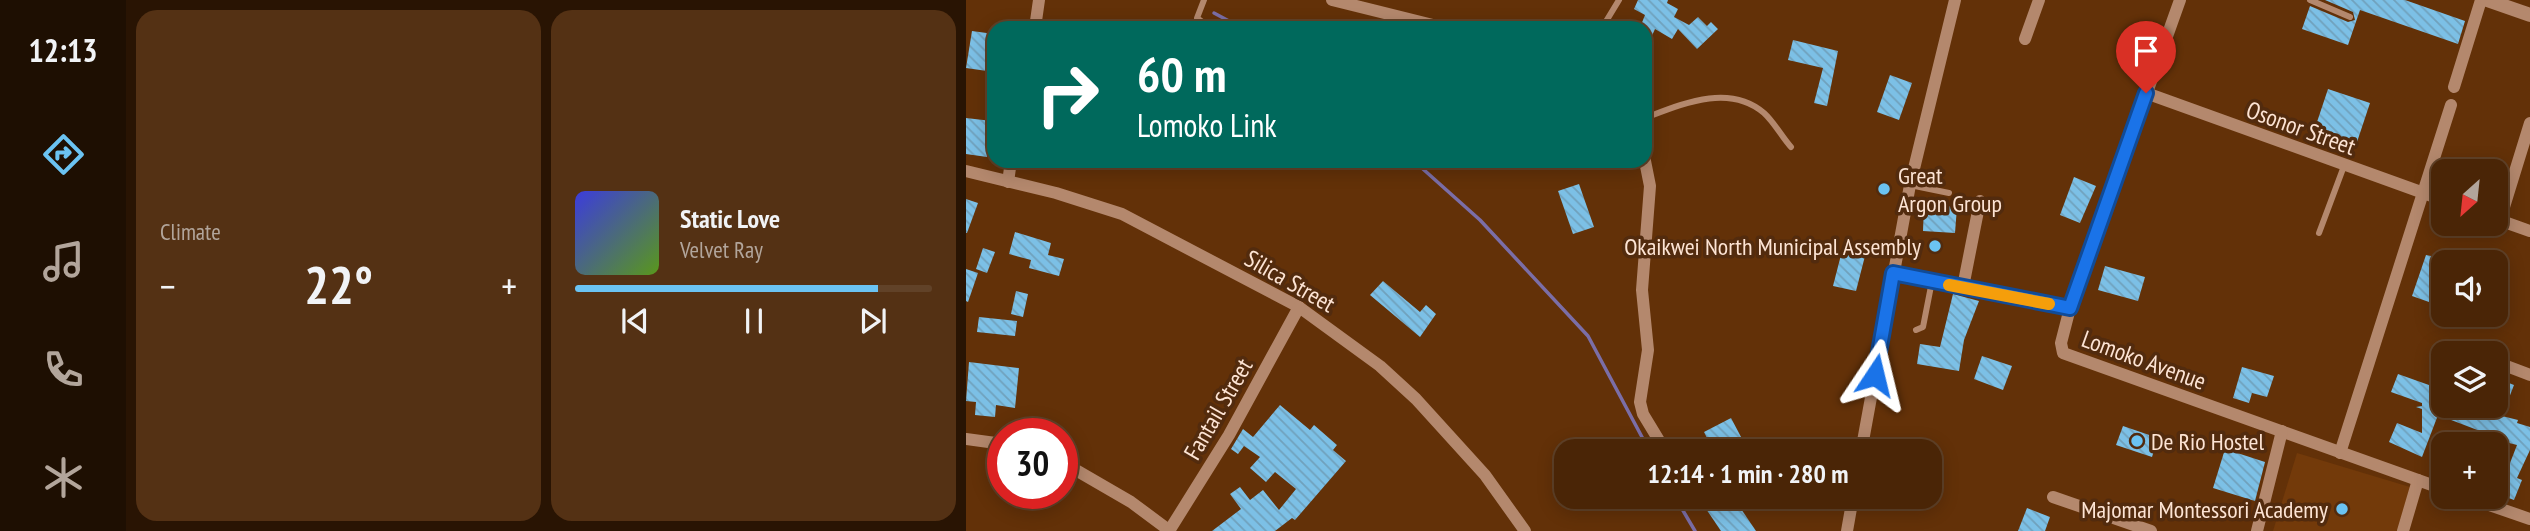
<!DOCTYPE html>
<html lang="en">
<head>
<meta charset="utf-8">
<style>
  body { margin:0; font-family:"PT Sans Narrow",sans-serif; background:#543114; color:#f1f3f6; height:100vh; display:flex; flex-direction:column; font-size:26px; white-space:nowrap }
  * { box-sizing:border-box; margin:0 }
  p { font-size:23px; color:#b2a59b }
  .icon { flex:none; width:38px; height:38px; fill:none; stroke:currentColor; stroke-width:2; stroke-linecap:round; stroke-linejoin:round }
  .map { position:relative; flex:1; overflow:hidden }
  .details { display:flex; flex-direction:column; gap:10px; padding:10px; background:#291403; width:840px }
  .details>* { flex:none }
  .guide { position:absolute; left:21px; top:21px; width:665px; height:147px; border-radius:21px; box-shadow:0 4px 18px #0003,0 0 0 2px #614228; background:#00695c; color:#fff; overflow:hidden }
  .needle { width:46px; rotate:207deg }
  .fabs { position:absolute; left:1465px; top:159px; display:grid; gap:14px }
  .fabs a { display:grid; place-items:center; width:77px; height:77px; border-radius:14px; background:#4a2506; box-shadow:0 4px 18px #0003,0 0 0 2px #614228; font-size:35px }
  .speed { position:absolute; left:21px; top:418px; display:flex; gap:14px; font-size:35px; font-weight:700; text-align:center }
  .speed>* { display:grid; place-content:center; width:91px; height:91px; border-radius:50%; background:#4a2506; box-shadow:0 4px 18px #0003,0 0 0 2px #614228; line-height:1 }
  .speed .limit { border:10px solid #d22; background:#fff; color:#111 }
  .pin { position:absolute; display:grid; place-items:center; width:60px; height:60px; color:#fff; margin:-72px -30px; border-radius:50% 50% 50% 0; rotate:-45deg; box-shadow:0 0 7px #0007 }
  .pin .icon { rotate:45deg }
  .me { position:absolute; width:77px; margin:-38px; rotate:10deg; stroke-linejoin:round; filter:drop-shadow(0 0 5px #0008) }
  .turn { display:flex; align-items:center; gap:24px; height:147px; padding:0 35px; font-size:32px }
  .turn .icon { width:91px; height:91px; stroke-width:2.5 }
  .turn b { display:block; font-size:49px; line-height:60px }
  .big { font-size:52px; font-weight:700; line-height:1.1 }
  .details .tile { flex:1; display:flex; flex-direction:column; justify-content:center; gap:10px; min-width:0; padding:0 24px; border-radius:21px; background:#543114 }
  .song { display:flex; align-items:center; gap:21px }
  .cover { width:84px; height:84px; border-radius:10px; background:linear-gradient(135deg,hsl(240 70% 55%),hsl(90 70% 35%)) }
  .played { height:7px; border-radius:4px; background:linear-gradient(90deg,#6bc3f2 85%,#614228 85%) }
  .keys { display:flex; justify-content:space-around; direction:ltr }
  .heat { display:flex; justify-content:space-between; align-items:center; font-size:38px; direction:ltr }
  .details .tiles { flex:1; display:grid; gap:10px; grid-template-columns:repeat(2,1fr) }
  .trip { position:absolute; left:588px; top:439px; width:388px; height:70px; border-radius:21px; background:#4a2506; box-shadow:0 4px 18px #0003,0 0 0 2px #614228; font-weight:700; line-height:70px; text-align:center }
  main { display:flex; flex:1; min-height:0 }
  .menu { display:flex; flex-direction:column; width:126px; justify-content:space-around; align-items:center; background:#1e0f02; color:#b2a59b }
  .menu .icon { width:49px; height:49px }
  .menu .current { color:#6bc3f2 }
  .menu b { font-size:32px; color:#f1f3f6 }
  .map>svg:first-child { display:block }
  .built { fill:#733a0a }
  .lines { fill:none; stroke-linecap:round; stroke-linejoin:round }
  .stream { stroke:#7b6ea7; stroke-width:3.5 }
  .building { fill:url(#building-back-hatch) }
  .service { stroke:#b4886d; stroke-width:6 }
  .minor { stroke:#b4886d; stroke-width:12 }
  .tertiary { stroke:#b4886d; stroke-width:14 }
  .route-casing { stroke:#114b97; stroke-width:18 }
  .route { stroke:#1a73e8; stroke-width:12 }
  .slow { stroke:#f59e0b; stroke-width:12 }
  .poi-dot { fill:#6bc3f2; stroke:#522b0e; stroke-width:2.5 }
  .labels { text-anchor:middle; dominant-baseline:central; stroke-width:7; stroke-linejoin:round; paint-order:stroke }
  .street-label { font-size:24px; fill:#fde4d4; stroke:#522b0e }
  .poi-label { font-size:24px; fill:#fde4d4; stroke:#522b0e; text-anchor:start }
</style>
</head>
<body>
<main>
<nav class="menu">
<b>12:13</b>
<svg class="icon current" aria-label="directions" viewBox="0 0 24 24"><path d="M12 3l9 9-9 9-9-9zM9 14v-3h6M13 9l2 2-2 2"/></svg>
<svg class="icon" aria-label="music" viewBox="0 0 24 24"><path d="M9 18V5l10-2v13"/><circle cx="6" cy="18" r="3"/><circle cx="16" cy="16" r="3"/></svg>
<svg class="icon" aria-label="phone" viewBox="0 0 24 24"><path d="M5 4h4l2 5-3 2q2 4 5 5l2-3 5 2v4C11 20 4 13 5 4z"/></svg>
<svg class="icon" aria-label="climate" viewBox="0 0 24 24"><path d="M12 3v18M4 7l16 10M4 17L20 7"/></svg>
</nav>
<section class="details">
<div class="tiles">
<div class="tile"><p>Climate</p>
<div class="heat"><a>−</a><b class="big">22°</b><a>+</a></div>
</div>
<div class="tile">
<div class="song"><i class="cover"></i><div><b>Static Love</b><p>Velvet Ray</p></div></div>
<div class="played"></div>
<div class="keys"><svg class="icon" aria-label="previous" viewBox="0 0 24 24"><path d="M18 5L8 12l10 7zM5 5v14"/></svg><svg class="icon" aria-label="pause" viewBox="0 0 24 24"><path d="M8 5v14M16 5v14"/></svg><svg class="icon" aria-label="next" viewBox="0 0 24 24"><path d="M6 5l10 7-10 7zM19 5v14"/></svg></div>
</div>
</div>
</section>
<div class="map">
<svg width="1564" height="531" viewBox="0 0 1564 531">
  <defs>
    <pattern id="building-back-hatch" width="6" height="6" patternUnits="userSpaceOnUse" patternTransform="scale(1.75)"><rect width="6" height="6" fill="#7cc0e6"/><path d="M-1 5l2 2M0 0l6 6M5-1l2 2" fill="none" stroke="#70a1bc"/></pattern>
  </defs>
  <rect width="100%" height="100%" fill="#633108"/>
  <path class="built" d="M1331 453 1444 487 1431 531H1307Z"/>
  <g class="lines">
    <g class="stream">
      <path d="M248 13 276 28"/>
      <path d="M448 161 514 220 622 336 684 452"/>
      <path d="M709 497 729 531"/>
    </g>
  </g>
  <g class="building">
    <path d="M672 0H702L701 3 712 9 708 17 723 25 732 17 741 26 745 22 752 29 731 49 712 29 706 39 689 29 679 51V27L675 25 679 15 668 9Z"/>
    <path d="M1359 0H1439L1499 21 1492 44 1394 10 1382 45 1336 29 1344 6 1382 22 1389 20 1387 12Z"/>
    <path d="M6 31 28 34V72L0 68Z"/>
    <path d="M827 40 872 51 861 106 848 103 857 68 822 60Z"/>
    <path d="M924 75 946 83 933 120 911 112Z"/>
    <path d="M1362 89 1404 103 1391 142 1377 137 1373 144 1365 140 1368 134 1349 128Z"/>
    <path d="M0 118 26 121 21 157 0 154Z"/>
    <path d="M1108 177 1130 186 1114 223 1094 215Z"/>
    <path d="M613 184 628 227 607 234 592 191Z"/>
    <path d="M0 199 12 203 1 233H0Z"/>
    <path d="M958 204 991 207 989 233 957 231Z"/>
    <path d="M49 232 85 243 82 255 98 259 93 276 63 268 65 260 43 254Z"/>
    <path d="M17 248 29 252 21 273 10 269Z"/>
    <path d="M876 251 899 256 890 291 867 286Z"/>
    <path d="M1460 255 1480 259 1477 298 1466 294 1463 302 1446 296Z"/>
    <path d="M1139 266 1179 277 1172 301 1132 290Z"/>
    <path d="M0 269 12 273 2 302 0 301Z"/>
    <path d="M417 281 454 312 460 305 470 314 454 337 404 295Z"/>
    <path d="M50 291 62 294 57 317 45 314Z"/>
    <path d="M987 294 1013 301 998 340 993 371 951 364 954 344 974 347Z"/>
    <path d="M13 317 51 321 49 336 11 332Z"/>
    <path d="M1016 356 1046 366 1037 390 1008 379Z"/>
    <path d="M3 362 53 368 49 408 30 405 29 417 9 415 10 402 0 401Z"/>
    <path d="M1276 367 1308 376 1301 397 1286 393 1283 403 1267 398Z"/>
    <path d="M1432 374 1477 390V406H1530V378L1548 385 1536 416 1552 420 1551 423 1564 427V450L1551 478 1556 480 1548 500 1532 494 1551 445 1512 435 1514 431 1472 415 1456 457 1423 442 1431 423 1456 433V409L1450 407 1456 406V403L1425 392Z"/>
    <path d="M314 405 344 430 348 425 371 445 367 450 380 461 329 520 326 518 309 531H246L275 509 264 494 274 487 284 500 297 490 313 510 330 489 309 472 300 482 284 468 294 457 278 446 272 454 265 449 277 429 287 437Z"/>
    <path d="M765 418 783 452H760L758 447 748 452 738 432Z"/>
    <path d="M1157 426 1192 438 1186 457 1150 445Z"/>
    <path d="M1259 449 1299 462 1289 501 1247 488Z"/>
    <path d="M732 497H767L790 531H755Z"/>
    <path d="M1061 508 1084 517 1079 531H1052Z"/>
  </g>
  <g class="lines">
    <g class="service">
      <path d="M238 0 231 18 244 28"/>
      <path d="M1344 0 1384 17"/>
      <path d="M636 28 653 0"/>
      <path d="M679 118C716 104 763 83 798 113 808 122 816 137 825 147"/>
      <path d="M944 185 983 193"/>
      <path d="M1353 233 1378 166"/>
      <path d="M950 330 957 327 966 281"/>
    </g>
    <g class="minor">
      <path d="M366 0 479 28"/>
      <path d="M1214 0 1104 308 1095 343 1097 353 1477 489"/>
      <path d="M69 28 73 0"/>
      <path d="M1059 39 1073 0"/>
      <path d="M1488 87 1515 0"/>
      <path d="M1180 93 1477 200"/>
      <path d="M679 161 684 186 676 290 682 350 674 402 677 414 700 452"/>
      <path d="M0 171 90 193 156 214 333 307 414 366 450 399 519 475 559 531"/>
      <path d="M42 182 45 161"/>
      <path d="M1530 219 1564 231"/>
      <path d="M1534 220 1564 123"/>
      <path d="M927 273 1104 308"/>
      <path d="M997 287 1014 201"/>
      <path d="M1502 352 1506 354"/>
      <path d="M1530 362 1564 375"/>
      <path d="M0 439 37 444"/>
      <path d="M895 452 944 185 989 0"/>
      <path d="M1374 453 1485 105"/>
      <path d="M96 462 165 502 204 531"/>
      <path d="M1087 497 1185 531"/>
      <path d="M1500 497 1564 519"/>
      <path d="M203 531 263 435 333 307"/>
      <path d="M881 531 887 497"/>
      <path d="M1291 531 1316 431"/>
      <path d="M1437 531 1452 480"/>
    </g>
    <path class="tertiary" d="M1521 0 1564 15"/>
  </g>
  <g class="lines">
    <g class="route-casing">
      <path id="route" d="M909 375 927 273 1104 308 1180 93"/>
    </g>
    <use href="#route" class="route"/>
    <path class="slow" d="M983 285 1083 304"/>
  </g>
  <g class="poi-dot">
    <circle cx="918" cy="189" r="7"/>
    <circle cx="969" cy="246" r="7"/>
    <circle cx="1171" cy="441" r="7"/>
    <circle cx="1376" cy="509" r="7"/>
  </g>
  <g class="labels">
    <g class="street-label">
      <text transform="translate(1335 128) rotate(20)">Osonor Street</text>
      <text transform="translate(324 281) rotate(30)">Silica Street</text>
      <text transform="translate(1178 360) rotate(20)">Lomoko Avenue</text>
      <text transform="translate(252 409) rotate(-60)">Fantail Street</text>
    </g>
    <g class="poi-label">
      <text x="932" y="175">Great<tspan x="932" dy="28">Argon Group</tspan></text>
      <text x="955" y="246" text-anchor="end">Okaikwei North Municipal Assembly</text>
      <text x="1185" y="441">De Rio Hostel</text>
      <text x="1362" y="509" text-anchor="end">Majomar Montessori Academy</text>
    </g>
  </g>
</svg>
<div class="fabs">
<a><svg class="needle" viewBox="-14 -14 28 28"><path d="M0-13l5 13h-10z" fill="#e53935"/><path d="M0 13l5-13h-10z" fill="#b2a59b"/></svg></a>
<a><svg class="icon" aria-label="sound" viewBox="0 0 24 24"><path d="M4 9h4l5-4v14l-5-4H4zM17 9q2 3 0 6"/></svg></a>
<a><svg class="icon" aria-label="layers" viewBox="0 0 24 24"><path d="M12 4l9 5-9 5-9-5zM3 14l9 5 9-5"/></svg></a>
<a>+</a>
</div>
<div class="speed"><div class="limit">30</div></div>
<div class="pin" style="left:1180px;top:93px;background:#d93025"><svg class="icon" aria-label="arrive" viewBox="0 0 24 24"><path d="M6 21V4h12l-3 4 3 4H6"/></svg></div>
<svg class="me" style="left:909px;top:375px" viewBox="-20 -20 40 40"><path d="M0-17L14 15 0 8-14 15z" fill="#1a73e8" stroke="#fff" stroke-width="4"/></svg>
<div class="trip">12:14 · 1 min · 280 m</div>
<div class="guide">
<div class="turn"><svg class="icon" aria-label="right" viewBox="0 0 24 24"><path d="M7 20v-9h11M14 6l5 5-5 5"/></svg><div><b>60 m</b>Lomoko Link</div></div>
</div>
</div>
</main>
</body>
</html>
